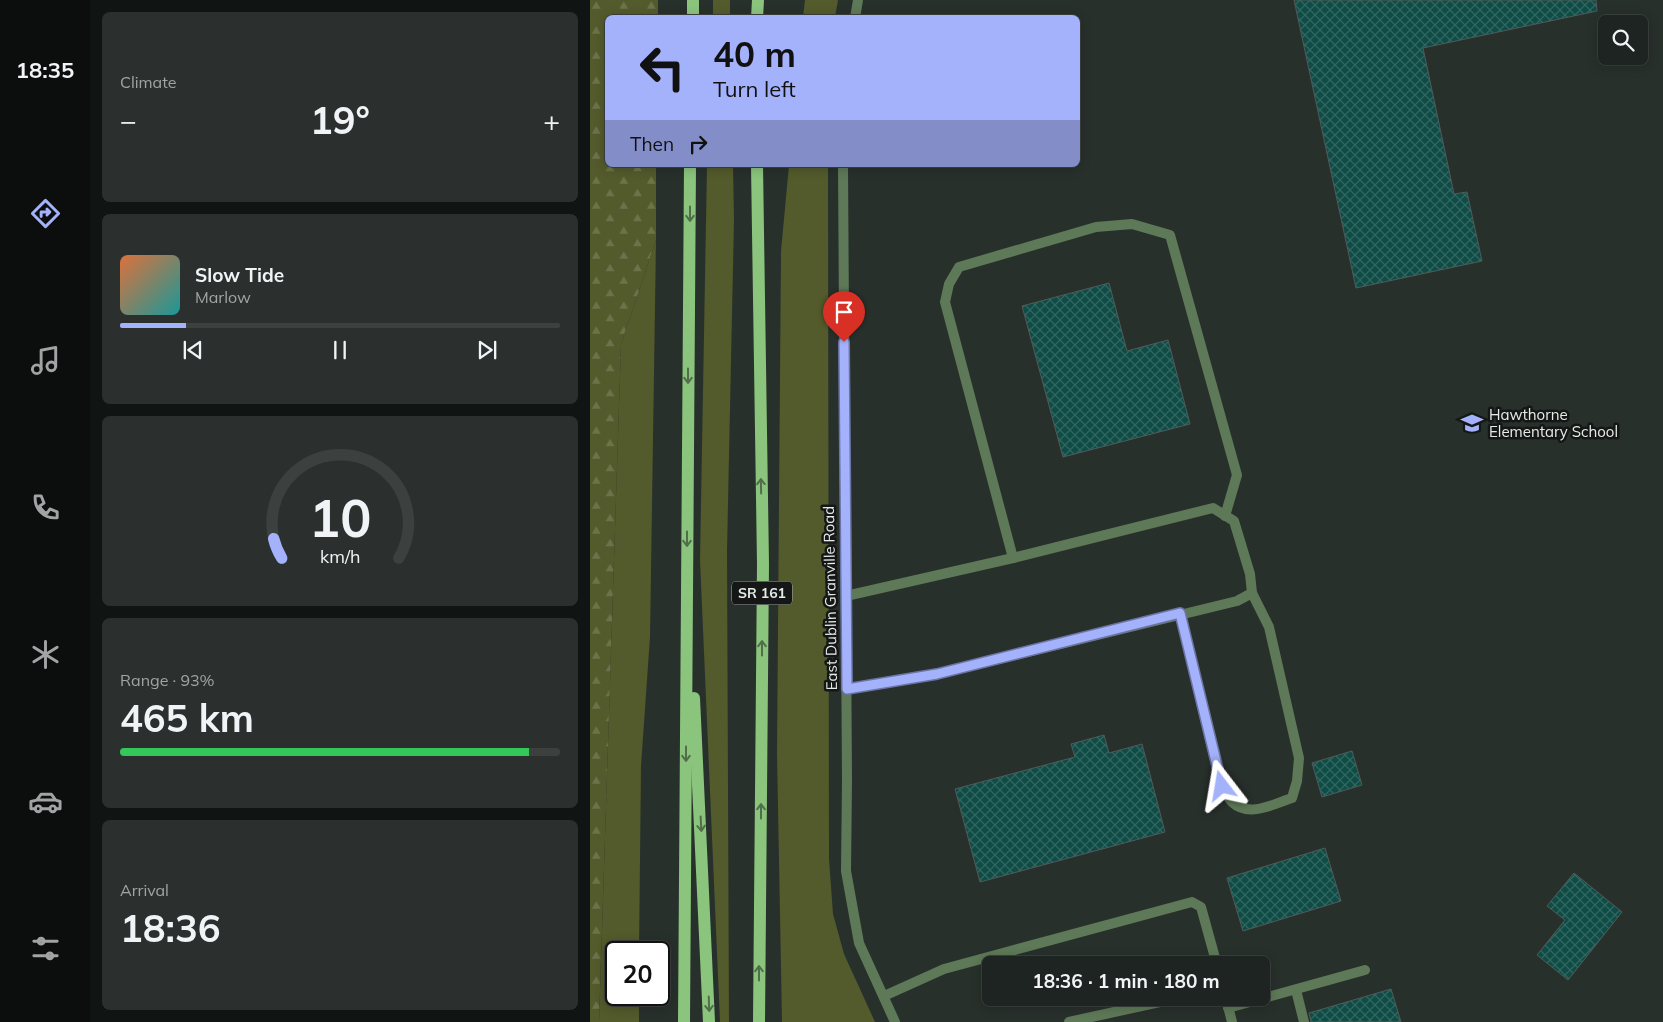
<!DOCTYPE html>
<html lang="en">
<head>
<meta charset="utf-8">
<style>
  body { margin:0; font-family:Mulish,sans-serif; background:#2b302e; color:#f1f3f6; height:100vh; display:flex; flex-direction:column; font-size:19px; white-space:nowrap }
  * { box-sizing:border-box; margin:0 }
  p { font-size:16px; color:#a1a4a5 }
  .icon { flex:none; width:28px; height:28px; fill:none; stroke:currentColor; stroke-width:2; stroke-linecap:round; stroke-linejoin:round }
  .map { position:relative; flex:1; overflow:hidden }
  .side { display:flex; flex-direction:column; gap:12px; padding:12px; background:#101412; width:500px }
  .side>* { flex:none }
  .top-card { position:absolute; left:15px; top:15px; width:475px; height:152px; border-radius:8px; box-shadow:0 2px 12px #0003,0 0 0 1px #3c413f; background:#a4b2fc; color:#111; overflow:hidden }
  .fabs { position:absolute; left:1008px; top:15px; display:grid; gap:10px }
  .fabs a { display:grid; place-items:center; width:50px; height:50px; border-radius:8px; background:#1e2421; box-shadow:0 2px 12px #0003,0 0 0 1px #3c413f; font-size:25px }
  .speed { position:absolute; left:15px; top:941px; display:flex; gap:10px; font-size:25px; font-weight:700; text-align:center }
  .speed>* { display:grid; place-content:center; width:65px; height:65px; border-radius:50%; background:#1e2421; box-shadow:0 2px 12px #0003,0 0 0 1px #3c413f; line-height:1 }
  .speed .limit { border:2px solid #111; border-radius:8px; background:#fff; color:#111 }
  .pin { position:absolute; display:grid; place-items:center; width:42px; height:42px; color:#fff; margin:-51px -21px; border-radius:50% 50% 50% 0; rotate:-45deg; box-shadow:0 0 5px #0007 }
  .pin .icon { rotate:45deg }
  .me { position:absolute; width:55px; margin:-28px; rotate:346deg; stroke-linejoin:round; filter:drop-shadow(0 0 4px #0008) }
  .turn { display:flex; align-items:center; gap:18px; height:105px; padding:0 25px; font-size:22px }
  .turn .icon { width:65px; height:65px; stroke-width:2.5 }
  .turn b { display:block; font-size:35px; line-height:42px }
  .then { display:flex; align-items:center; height:48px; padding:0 25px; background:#0003; gap:10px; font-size:19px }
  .big { font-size:38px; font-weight:700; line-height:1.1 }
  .side .card { flex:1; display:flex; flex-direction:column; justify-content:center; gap:8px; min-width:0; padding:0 18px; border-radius:8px; background:#2b302e }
  .side .dial { align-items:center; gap:0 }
  .dial svg { height:130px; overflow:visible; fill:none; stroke:#3c413f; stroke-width:7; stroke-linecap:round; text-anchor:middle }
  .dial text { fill:#f1f3f6; stroke:none }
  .song { display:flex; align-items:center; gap:15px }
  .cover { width:60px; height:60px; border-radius:8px; background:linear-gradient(135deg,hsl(20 70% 55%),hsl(180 70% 35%)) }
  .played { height:5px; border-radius:2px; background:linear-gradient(90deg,#a4b2fc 15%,#3c413f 15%) }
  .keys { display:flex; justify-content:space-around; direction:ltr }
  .heat { display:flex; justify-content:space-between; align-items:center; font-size:28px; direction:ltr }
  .charge { height:8px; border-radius:4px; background:linear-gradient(90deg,#34c759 93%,#3c413f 0) }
  .trip { position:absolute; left:392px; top:956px; width:288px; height:50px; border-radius:8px; background:#1e2421; box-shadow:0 2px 12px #0003,0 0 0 1px #3c413f; font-weight:700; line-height:50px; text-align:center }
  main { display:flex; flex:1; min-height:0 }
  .menu { display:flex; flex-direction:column; width:90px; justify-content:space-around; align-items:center; background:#0c0e0d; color:#a1a4a5 }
  .menu .icon { width:35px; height:35px }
  .menu .selected { color:#a4b2fc }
  .menu b { font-size:22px; color:#f1f3f6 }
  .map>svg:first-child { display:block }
  .green { fill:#535a2b }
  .forest { fill:url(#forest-firs) }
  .building { fill:url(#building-cross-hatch); stroke:#505b59 }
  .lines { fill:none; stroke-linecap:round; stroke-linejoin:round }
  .lane { stroke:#5e7957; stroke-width:10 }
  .street { stroke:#5e7957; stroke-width:10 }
  .primary { stroke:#8bc47d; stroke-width:12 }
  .oneway { stroke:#506e49 }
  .route-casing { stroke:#6b74a4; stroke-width:12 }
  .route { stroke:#a4b2fc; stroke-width:9 }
  .labels { text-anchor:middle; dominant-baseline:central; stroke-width:5; stroke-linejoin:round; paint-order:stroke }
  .shield { fill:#141715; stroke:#a7aba9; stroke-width:1 }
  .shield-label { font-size:14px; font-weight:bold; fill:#e6ebe9 }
  .poi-label { font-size:15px; fill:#e6ebe9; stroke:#141715; text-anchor:start }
  .street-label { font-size:15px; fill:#e6ebe9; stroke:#141715 }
</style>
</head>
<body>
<main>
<nav class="menu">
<b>18:35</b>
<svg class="icon selected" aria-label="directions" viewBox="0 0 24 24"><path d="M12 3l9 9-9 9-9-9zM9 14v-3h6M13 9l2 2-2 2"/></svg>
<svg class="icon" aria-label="music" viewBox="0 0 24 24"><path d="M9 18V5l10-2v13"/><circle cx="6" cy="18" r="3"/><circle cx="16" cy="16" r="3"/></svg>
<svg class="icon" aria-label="phone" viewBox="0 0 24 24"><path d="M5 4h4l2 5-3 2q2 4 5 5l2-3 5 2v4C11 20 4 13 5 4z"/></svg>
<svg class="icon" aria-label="climate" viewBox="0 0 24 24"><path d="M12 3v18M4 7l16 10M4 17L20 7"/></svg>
<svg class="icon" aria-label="car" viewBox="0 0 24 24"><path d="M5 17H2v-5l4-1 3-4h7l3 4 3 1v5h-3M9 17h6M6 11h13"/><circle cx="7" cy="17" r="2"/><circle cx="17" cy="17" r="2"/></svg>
<svg class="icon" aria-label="filters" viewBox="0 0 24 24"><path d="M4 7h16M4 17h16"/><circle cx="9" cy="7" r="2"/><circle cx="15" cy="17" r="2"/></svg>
</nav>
<section class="side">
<div class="card"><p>Climate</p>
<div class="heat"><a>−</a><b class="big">19°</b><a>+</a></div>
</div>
<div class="card">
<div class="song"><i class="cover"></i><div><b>Slow Tide</b><p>Marlow</p></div></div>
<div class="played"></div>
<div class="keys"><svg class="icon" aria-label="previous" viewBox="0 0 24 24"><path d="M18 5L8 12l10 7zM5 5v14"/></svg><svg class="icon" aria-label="pause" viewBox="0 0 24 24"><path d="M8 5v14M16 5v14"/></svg><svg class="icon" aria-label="next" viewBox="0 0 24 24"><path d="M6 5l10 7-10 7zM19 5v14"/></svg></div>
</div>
<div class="card dial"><svg viewBox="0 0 100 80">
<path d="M14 69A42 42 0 1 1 86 69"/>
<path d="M14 69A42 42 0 0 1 9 57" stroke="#a4b2fc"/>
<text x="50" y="56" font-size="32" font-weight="700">10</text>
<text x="50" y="72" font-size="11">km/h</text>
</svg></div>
<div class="card"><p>Range · 93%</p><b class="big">465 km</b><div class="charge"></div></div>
<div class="card"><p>Arrival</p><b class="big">18:36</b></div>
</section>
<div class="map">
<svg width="1073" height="1022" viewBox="0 0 1073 1022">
  <defs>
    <pattern id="forest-firs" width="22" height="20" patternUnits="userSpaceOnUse" patternTransform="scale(1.25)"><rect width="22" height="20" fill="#535a2b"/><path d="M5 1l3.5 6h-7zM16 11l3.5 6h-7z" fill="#6c724a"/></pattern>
    <pattern id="building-cross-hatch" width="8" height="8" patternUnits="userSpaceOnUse" patternTransform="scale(1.25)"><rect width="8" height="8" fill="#0f4c46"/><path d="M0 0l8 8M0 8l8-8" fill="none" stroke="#326661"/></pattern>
  </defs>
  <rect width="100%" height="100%" fill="#28302c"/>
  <g class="green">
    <rect x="123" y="0" width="17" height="17"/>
    <path d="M215 0H248L245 17H213Z"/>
    <path d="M117 165H143L144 219 137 551 139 1022H130L110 560Z"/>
    <path d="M199 165H238L239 859 243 914 254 954 285 1022H192L187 753 191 251Z"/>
    <path d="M66 240 60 637 51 766 49 952H26V995H49V1022H9L31 344Z"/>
  </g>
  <path class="forest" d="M0 0H68V17L18 18V165H66V240L31 344 9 1022H0Z"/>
  <g class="building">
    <path d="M704 0H1006L1007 11 833 48 864 194 877 192 892 261 766 288Z"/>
    <path d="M519 283 537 351 578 340 600 424 473 457 432 306Z"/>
    <path d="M514 735 519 753 552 744 575 832 390 882 365 789 485 757 481 744Z"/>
    <path d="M762 751 772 785 732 797 722 763Z"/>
    <path d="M735 848 751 901 653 931 637 878Z"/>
    <path d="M984 873 1032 912 978 980 947 955 975 920 957 906Z"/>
    <path d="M801 989 811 1022H721L719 1013Z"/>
  </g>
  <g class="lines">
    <g class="lane">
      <path d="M423 558 355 302 359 284 369 267 506 227 542 224 580 235 647 475 635 516"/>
      <path d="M256 596 423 558 623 508 644 521 660 574 662 593 647 601 347 674 257 689"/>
      <path d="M590 613 631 786C635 791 638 798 642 802 659 818 684 804 702 798L707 781 709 758 679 627 662 593"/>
      <path d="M706 990 714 1022"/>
      <path d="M294 996 354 969 602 902 611 907 627 965"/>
      <path d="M636 998 642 1022"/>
      <path d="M638 1008 775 970"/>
      <path d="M479 1022 588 998"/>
    </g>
    <g class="street">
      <path d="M265 18 268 0"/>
      <path d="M253 165 257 781 256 871 269 943 305 1022"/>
    </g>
    <g class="primary">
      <path d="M103 18V0"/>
      <path d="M167 18 168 0"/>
      <path d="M167 165 173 564 169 1022"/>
      <path d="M104 698 119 1022"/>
      <path d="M94 1022 100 165"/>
    </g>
  </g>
  <defs><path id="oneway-shaft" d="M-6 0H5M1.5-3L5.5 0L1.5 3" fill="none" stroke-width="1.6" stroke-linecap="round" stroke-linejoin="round" transform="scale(1.25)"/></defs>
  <g class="oneway">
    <use href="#oneway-shaft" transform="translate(100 214) rotate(90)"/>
    <use href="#oneway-shaft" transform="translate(98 376) rotate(90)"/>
    <use href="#oneway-shaft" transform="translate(171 486) rotate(-91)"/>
    <use href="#oneway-shaft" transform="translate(97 539) rotate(90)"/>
    <use href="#oneway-shaft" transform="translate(172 648) rotate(-90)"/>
    <use href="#oneway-shaft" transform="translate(96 754) rotate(90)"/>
    <use href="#oneway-shaft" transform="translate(171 811) rotate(-90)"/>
    <use href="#oneway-shaft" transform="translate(111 824) rotate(87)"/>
    <use href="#oneway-shaft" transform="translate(169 973) rotate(-90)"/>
    <use href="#oneway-shaft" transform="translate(119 1004) rotate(88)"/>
  </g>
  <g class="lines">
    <g class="route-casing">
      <path id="route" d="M254 342 257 689 347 674 590 613 632 786"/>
    </g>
    <use href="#route" class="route"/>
  </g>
  <defs>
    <g id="school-bare" transform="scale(1.725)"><path d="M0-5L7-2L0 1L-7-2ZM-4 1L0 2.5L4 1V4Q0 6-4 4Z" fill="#a4b2fc" stroke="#141715" stroke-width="2.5" paint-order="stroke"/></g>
  </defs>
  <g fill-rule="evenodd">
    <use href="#school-bare" x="882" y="423"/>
  </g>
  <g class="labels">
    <rect class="shield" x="142" y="581.5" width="60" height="23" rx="4"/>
    <g class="shield-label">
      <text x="172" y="593">SR 161</text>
    </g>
    <g class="poi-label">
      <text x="899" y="414">Hawthorne<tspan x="899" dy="17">Elementary School</tspan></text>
    </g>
    <g class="street-label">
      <text transform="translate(240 598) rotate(-91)">East Dublin Granville Road</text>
    </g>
  </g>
</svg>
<div class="fabs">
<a><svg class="icon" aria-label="search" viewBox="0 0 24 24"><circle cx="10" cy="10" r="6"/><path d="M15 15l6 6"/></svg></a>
</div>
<div class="speed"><div class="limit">20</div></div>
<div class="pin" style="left:254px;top:342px;background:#d93025"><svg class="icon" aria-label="arrive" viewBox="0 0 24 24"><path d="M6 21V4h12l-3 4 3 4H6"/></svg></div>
<svg class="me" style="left:632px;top:786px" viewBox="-20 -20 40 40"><path d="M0-17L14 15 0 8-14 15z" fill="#a4b2fc" stroke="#fff" stroke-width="4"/></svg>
<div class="trip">18:36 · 1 min · 180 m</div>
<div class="top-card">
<div class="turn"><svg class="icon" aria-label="left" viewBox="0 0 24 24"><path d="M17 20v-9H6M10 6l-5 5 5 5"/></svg><div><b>40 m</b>Turn left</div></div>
<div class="then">Then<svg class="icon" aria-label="right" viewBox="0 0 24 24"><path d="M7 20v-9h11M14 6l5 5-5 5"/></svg></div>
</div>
</div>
</main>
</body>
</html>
